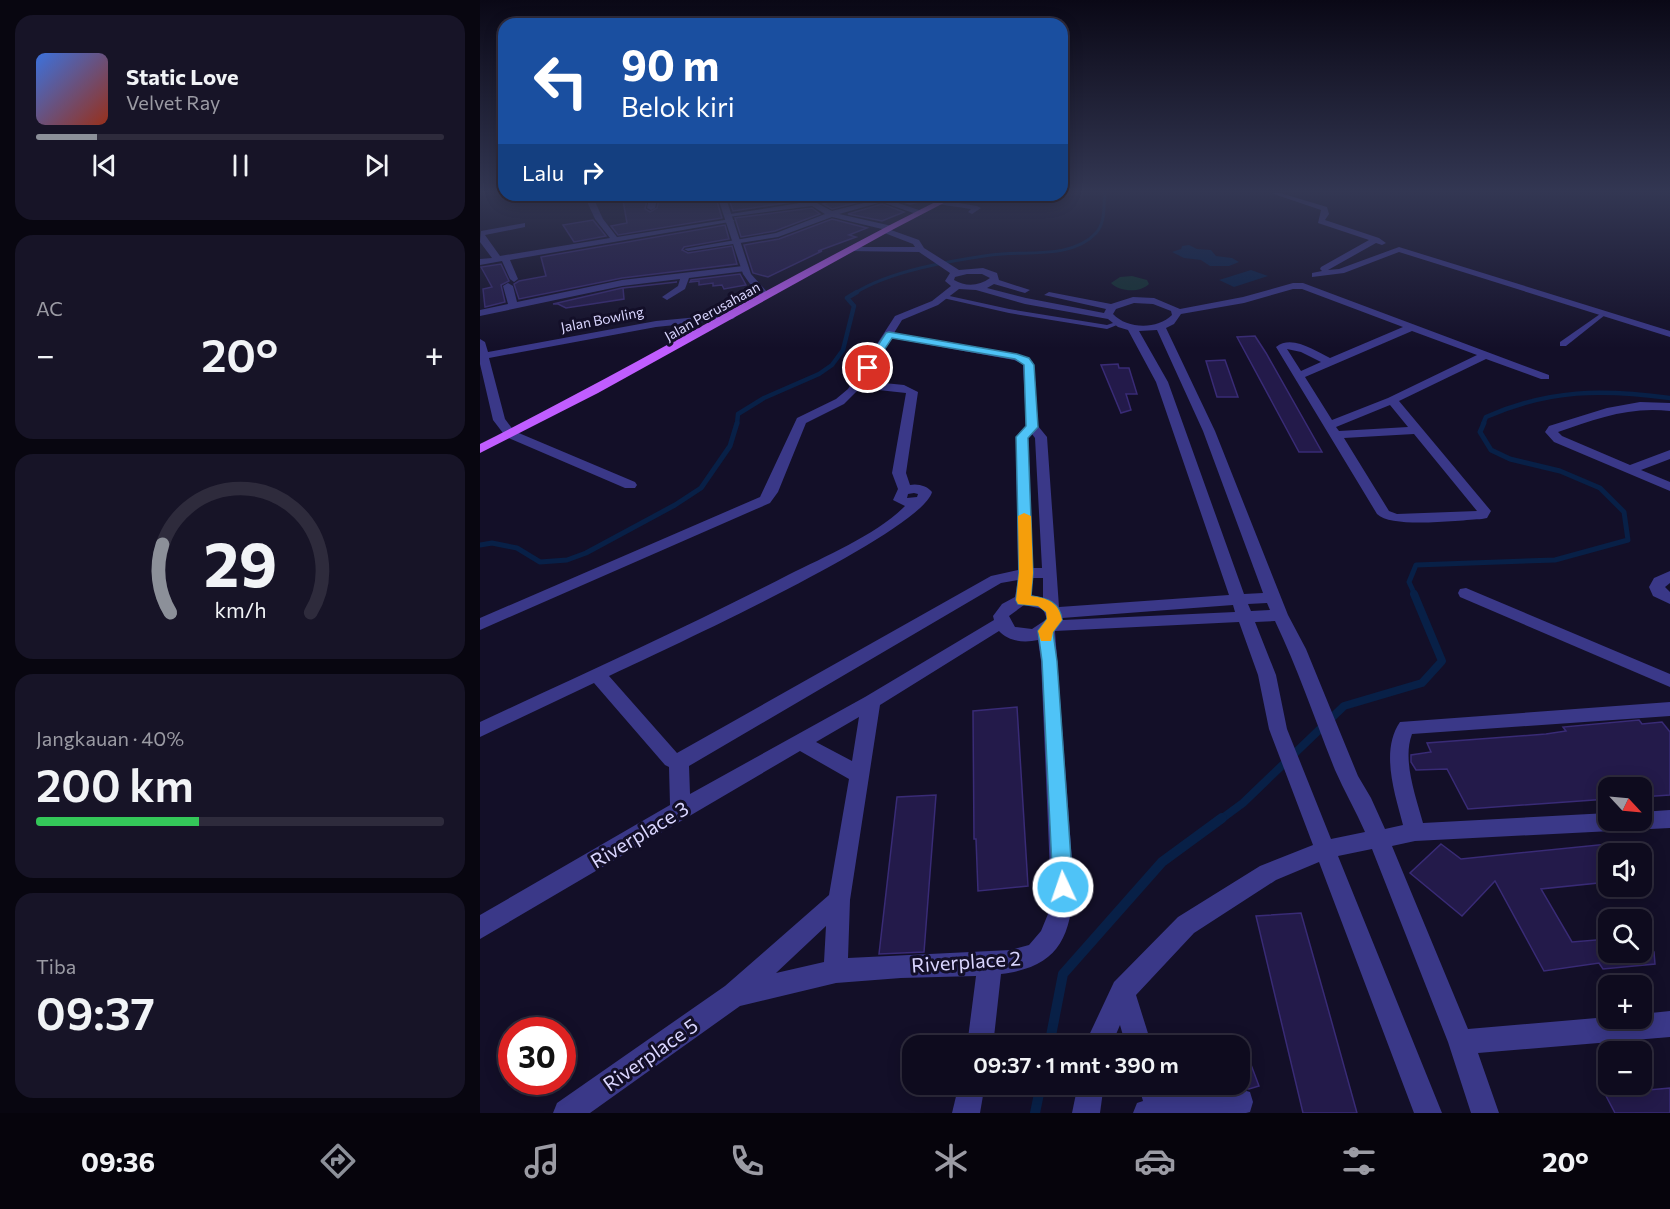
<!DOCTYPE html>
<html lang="id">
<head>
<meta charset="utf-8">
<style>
  body { margin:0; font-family:Commissioner,sans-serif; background:#171427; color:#f1f3f6; height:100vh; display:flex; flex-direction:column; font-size:22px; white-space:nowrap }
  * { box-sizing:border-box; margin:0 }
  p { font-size:20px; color:#9b9ba4 }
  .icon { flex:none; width:33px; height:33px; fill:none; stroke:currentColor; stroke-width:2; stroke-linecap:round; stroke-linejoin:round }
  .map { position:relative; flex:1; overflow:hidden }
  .side { display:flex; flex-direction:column; gap:15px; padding:15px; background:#080610; width:480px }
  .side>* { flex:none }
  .top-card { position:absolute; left:18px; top:18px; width:570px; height:183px; border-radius:18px; box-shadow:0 3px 15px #0003,0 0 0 2px #2e2b3c; background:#1a4fa0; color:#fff; overflow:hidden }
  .needle { width:39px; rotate:116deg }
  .controls { position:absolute; left:1118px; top:777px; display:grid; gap:12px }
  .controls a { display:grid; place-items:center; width:54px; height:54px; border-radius:12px; background:#0e0b1e; box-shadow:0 3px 15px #0003,0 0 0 2px #2e2b3c; font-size:30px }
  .speed { position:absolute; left:18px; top:1017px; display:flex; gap:12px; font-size:30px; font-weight:700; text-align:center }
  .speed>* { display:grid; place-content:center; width:78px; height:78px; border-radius:50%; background:#0e0b1e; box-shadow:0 3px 15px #0003,0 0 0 2px #2e2b3c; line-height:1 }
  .speed .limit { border:9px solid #d22; background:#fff; color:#111 }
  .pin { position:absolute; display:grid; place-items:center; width:51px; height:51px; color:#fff; margin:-26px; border:3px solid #fff; border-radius:50%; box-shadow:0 2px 6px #0007 }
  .me { position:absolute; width:66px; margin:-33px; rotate:357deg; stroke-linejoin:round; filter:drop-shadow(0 0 4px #0008) }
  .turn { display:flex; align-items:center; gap:21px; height:126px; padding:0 24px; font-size:27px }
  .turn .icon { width:78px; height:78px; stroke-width:2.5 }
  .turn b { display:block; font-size:42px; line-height:51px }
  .then { display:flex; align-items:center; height:57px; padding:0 24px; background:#0003; gap:12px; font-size:22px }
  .big { font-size:45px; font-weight:600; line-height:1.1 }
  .side .widget { flex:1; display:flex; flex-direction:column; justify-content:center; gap:9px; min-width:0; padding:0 21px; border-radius:18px; background:#171427 }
  .side .dial { align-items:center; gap:0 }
  .dial svg { height:156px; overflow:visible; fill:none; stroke:#2e2b3c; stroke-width:7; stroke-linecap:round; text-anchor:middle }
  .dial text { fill:#f1f3f6; stroke:none }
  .song { display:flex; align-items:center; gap:18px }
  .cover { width:72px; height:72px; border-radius:9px; background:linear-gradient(135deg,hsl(220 70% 55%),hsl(10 70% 35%)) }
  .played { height:6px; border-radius:3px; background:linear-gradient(90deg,#8c9099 15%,#2e2b3c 15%) }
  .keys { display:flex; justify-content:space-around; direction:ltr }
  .heat { display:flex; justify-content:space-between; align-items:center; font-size:33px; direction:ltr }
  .charge { height:9px; border-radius:4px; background:linear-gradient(90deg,#34c759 40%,#2e2b3c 0) }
  .trip { position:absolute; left:422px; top:1035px; width:348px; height:60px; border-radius:18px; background:#0e0b1e; box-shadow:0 3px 15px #0003,0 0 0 2px #2e2b3c; font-weight:600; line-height:60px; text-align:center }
  .tab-bar { display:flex; height:96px; justify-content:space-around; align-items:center; background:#06040c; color:#9b9ba4 }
  .tab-bar .icon { width:42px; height:42px }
  .tab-bar .on { color:#8c9099 }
  .tab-bar b { font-size:27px; color:#f1f3f6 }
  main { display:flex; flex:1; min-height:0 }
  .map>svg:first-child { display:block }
  .green { fill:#123231 }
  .water { fill:#082047 }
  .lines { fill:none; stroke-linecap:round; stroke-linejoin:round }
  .stream-far4 { stroke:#082047; stroke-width:3 }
  .stream-far3 { stroke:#082047; stroke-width:4.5 }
  .stream-far2 { stroke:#082047; stroke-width:5 }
  .stream-far1 { stroke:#082047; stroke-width:8 }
  .stream { stroke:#082047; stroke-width:10 }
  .building { fill:#231a4a; stroke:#392b76; stroke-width:1.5 }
  .service { fill:#3a3888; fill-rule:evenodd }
  .minor { fill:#3a3888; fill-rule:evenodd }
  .tertiary { fill:#3a3888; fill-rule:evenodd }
  .primary { fill:#c05dff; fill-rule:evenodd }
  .route { fill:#4fc3f7; stroke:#337fa1; stroke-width:1.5 }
  .slow { fill:#f59e0b }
  .labels { text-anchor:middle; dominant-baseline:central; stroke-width:6; stroke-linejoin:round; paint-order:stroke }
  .far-street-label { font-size:14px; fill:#dad6ff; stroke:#130f28 }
  .near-street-label { font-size:20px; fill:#dad6ff; stroke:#130f28 }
</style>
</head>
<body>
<main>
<section class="side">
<div class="widget">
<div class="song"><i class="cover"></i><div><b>Static Love</b><p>Velvet Ray</p></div></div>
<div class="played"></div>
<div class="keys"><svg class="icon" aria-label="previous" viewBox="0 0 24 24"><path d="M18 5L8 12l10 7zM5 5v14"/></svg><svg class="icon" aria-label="pause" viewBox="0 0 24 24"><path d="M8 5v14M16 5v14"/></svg><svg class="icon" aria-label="next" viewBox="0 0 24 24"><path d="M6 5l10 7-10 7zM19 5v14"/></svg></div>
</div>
<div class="widget"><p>AC</p>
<div class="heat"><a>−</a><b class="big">20°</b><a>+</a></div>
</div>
<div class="widget dial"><svg viewBox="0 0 100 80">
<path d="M14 69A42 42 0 1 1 86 69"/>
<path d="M14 69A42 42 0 0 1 10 34" stroke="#8c9099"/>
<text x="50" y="56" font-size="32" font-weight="700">29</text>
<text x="50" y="72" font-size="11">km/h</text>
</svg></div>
<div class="widget"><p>Jangkauan · 40%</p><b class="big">200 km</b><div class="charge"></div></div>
<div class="widget"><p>Tiba</p><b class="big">09:37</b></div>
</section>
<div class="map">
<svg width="1190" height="1113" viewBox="0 0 1190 1113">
  <rect width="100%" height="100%" fill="#130f28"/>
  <path class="green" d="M652 276 667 280 669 284C660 293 640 292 631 283L640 277Z"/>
  <g class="water">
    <path d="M709 245 717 249 731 250 736 256 752 258 759 262 749 266H730L721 260 704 258 692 252 701 249 702 246Z"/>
    <path d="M771 270 788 276 754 287 739 280Z"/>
  </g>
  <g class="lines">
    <path class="stream-far4" d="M375 293C410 271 469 261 511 255 544 250 591 260 616 233 626 222 623 206 625 193"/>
    <g class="stream-far3">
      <path d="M257 424 258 414 284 398 339 374 352 365 363 350 374 306 367 298 377 292"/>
      <path d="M1003 424 1006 417C1070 389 1122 389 1190 398"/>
    </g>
    <g class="stream-far2">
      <path d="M0 545 12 543 37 548 60 562 87 560 106 553 195 505 221 488 250 446 257 423"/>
      <path d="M935 595 929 582 936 565 1075 560 1148 540 1144 512 1120 488 1080 471 1030 459 1011 450 1000 432 1004 423"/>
    </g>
    <path class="stream-far1" d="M740 820 763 803 864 706 942 683 962 661 934 594"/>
    <g class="stream">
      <path d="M569 1046 583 974 682 862 742 818"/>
      <path d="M555 1113 561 1084"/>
    </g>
  </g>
  <g class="building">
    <path d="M142 195H168L165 209 170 212 177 208 180 195H235L242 218 138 235 131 226 147 223Z"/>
    <path d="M276 195H312L319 201 253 211 250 202Z"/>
    <path d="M368 195H443L444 201 430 204 402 196 352 209 343 204Z"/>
    <path d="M402 204 424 212 402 221 368 214Z"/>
    <path d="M332 208 340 214 295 231 261 237 255 218Z"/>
    <path d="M352 219 387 228 369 235 376 237 338 251H342L288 277 273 273 264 245 299 239Z"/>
    <path d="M113 220 126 236 94 242 83 225Z"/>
    <path d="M245 225 249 239 204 247 202 250 208 253 252 246 257 264 142 278 39 299 34 284 39 281 66 276 61 257Z"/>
    <path d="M21 264 29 281 21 285 25 302 5 307 3 289 12 287 1 267Z"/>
    <path d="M260 274 266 285 244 289 242 285 233 286V283L219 285V281L210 282 211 280Z"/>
    <path d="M197 282 143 288 144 299 86 308 78 304H73L142 288Z"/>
    <path d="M775 336 786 353 842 452H819L757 337Z"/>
    <path d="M745 360 758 397H737L726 361Z"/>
    <path d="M638 364 639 368H649L657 394H646L651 410 641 413 621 365Z"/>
    <path d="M537 707 548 886 498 891 496 839H494L493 711Z"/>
    <path d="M1159 720 1162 724 1182 722 1190 732V795L1161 797V788H1128V799L988 809 967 769 936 770 931 762V755L951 752 947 743 1066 734 1086 731 1083 727Z"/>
    <path d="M456 795 444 952 399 954 417 797Z"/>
    <path d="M961 844 981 859 1128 844V882L1061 889 1092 942 1128 939V952H1174L1175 964 1123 969 1119 963 1064 971 1015 881 982 916 930 873Z"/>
    <path d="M821 913 847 1005 877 1113H823L776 916Z"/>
    <path d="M759 1038H761L779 1086 769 1089 759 1087Z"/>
    <path d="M1190 1088V1113H1135L1125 1094Z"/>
  </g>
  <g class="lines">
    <g class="service">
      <path d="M465 295 529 309 627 325 639 321 642 323 627 329 529 313 463 298V296Z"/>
      <path d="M1123 312 1126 314 1125 315 1086 346H1080V342Z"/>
    </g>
    <g class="minor">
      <path d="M791 193H800L847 207 849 214 845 220 899 238 906 243 902 245 896 243 848 270 859 269 919 247 1190 331V337L919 252 864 273 832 277V273L842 271 840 269 841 267 889 240 838 223 841 210Z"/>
      <path d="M104 195H112L123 219 137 237 251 219 255 221 30 260 38 279 34 282 30 279 22 261 0 265V259L12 258 0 242 1 231 45 223V227L5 235 20 256 130 238 115 219Z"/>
      <path d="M170 195H178L175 208 171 210 167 208Z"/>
      <path d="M255 195H274L242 201 238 199Z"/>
      <path d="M314 195H323L331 200 366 195 337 203 352 211 403 198 442 211 443 213 439 215 402 202 359 214 412 226 411 230 439 240 444 248 479 270 503 268 517 273 519 280 550 290 545 293 514 284 507 288 546 298 624 313 626 309 564 295 569 292 631 304 653 297 674 298 700 309 763 297 813 283H823L1069 375V379H1061L1006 359 919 401 1011 511 1007 518 1002 519C980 520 912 529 897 514L796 347C812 334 835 351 850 358L923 327 822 289H813L764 303 701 314 694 324 686 328 735 431 808 615 826 649 878 776 891 798 905 829 923 825C915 794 900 751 920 722L1190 702V716L932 734C922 760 936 797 943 823L1128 813V820H1161V812L1190 810V828L935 841 912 846 988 1029 1128 1017V1018H1161V1014L1190 1011V1037L998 1053 1019 1113H991L968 1042 892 849 858 856 962 1113H934L839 862 796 880 714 933 656 995 672 1046H646L640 1025 631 1046H604L634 982 698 917 780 866 833 845 789 729 778 675 759 622 575 631 594 887C590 940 577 967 521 974L513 1046H487L496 976 421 978 356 983 260 1006 110 1113H73L77 1103 245 986 349 895 369 779 320 751 0 939V915L190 805 189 767 185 765 114 683 0 737V722C103 674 207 627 308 575 346 556 396 535 425 506L413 500 418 489 412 473 426 393 380 388 364 404 326 423 298 492 290 503 0 630V618L280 497 317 418 356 399 368 389 415 316 452 301 471 286 465 281 470 273 439 252 367 251 366 249 370 247H435L433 244 402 232V229L352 217 298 237 208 251 204 249 296 233 345 214 332 206 248 217 244 215 326 202ZM487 274H502L510 278C499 286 486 287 474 280L475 277ZM479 289 496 290 545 304 628 319 638 327 648 330 676 382 749 595 579 607 567 437 558 426 553 362 537 354 414 333 422 320 458 305ZM654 303 673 304 691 311 692 315C677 330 647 329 633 314L636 309ZM677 330 723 431 783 593 764 594 688 382 659 331ZM932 331 997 355 908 398 852 420 825 377ZM411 338 534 360 543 364 546 426 536 437 538 570 511 576 197 753 129 676C179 652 441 533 452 492 448 486 437 483 430 485L426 473 438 392 424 385 384 381ZM807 349 821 352 841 362 821 371ZM910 405 928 427 859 431 856 427ZM552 434 555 438 562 568H553L548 438ZM934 434 997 511 917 514 909 511 864 438ZM434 493 438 494 437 497 427 498 428 494ZM553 578H563V598L551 595ZM538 580 535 597 522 604 513 616 514 620 385 697 210 794 209 766 521 583ZM787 603 790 610 771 611 768 604ZM544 605 563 609 567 619 552 629 535 627 529 616ZM753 605 755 612 583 620 582 618ZM795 621C818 669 835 720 855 770 864 791 876 811 885 832L851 839 807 729 796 675 775 622ZM519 631C529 642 545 643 558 640L561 661 571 896 568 914 561 931 549 945 531 950 368 958 370 900 400 705ZM379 717 372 761 336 742ZM346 926 344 962 296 973Z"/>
      <path d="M460 200 497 206 501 208 492 214 488 212 491 209 457 204Z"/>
      <path d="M263 266 266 267V271L209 278 205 289 187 300 182 297 198 286 200 279 142 286 0 316V310L28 304 23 286 28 283 33 286 37 302 142 280Z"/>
      <path d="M250 314 255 317 253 319 176 327 9 358 25 419 34 431 155 482 157 485 155 488H145L26 437 13 420 0 364V339L5 342 8 352 176 321Z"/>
      <path d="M1160 402 1190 403V411C1150 406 1115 419 1078 432L1082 436 1150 465 1190 450V459L1161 470 1190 482V491L1074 442 1065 432 1069 426 1127 408Z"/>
      <path d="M1190 571V583L1185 587 1190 592V604L1173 596 1169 587 1174 578Z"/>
      <path d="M986 588 1190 674V687L980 597 978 593 980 589Z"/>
      <path d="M479 1084H505L500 1113H472Z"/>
      <path d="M598 1084H624L620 1113H592Z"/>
      <path d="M658 1084H684L688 1097 760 1089 770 1092 773 1102 770 1112 766 1113H653L657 1103 663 1101Z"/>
    </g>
    <path class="tertiary" d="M237 195H245L271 274 289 294V298H283L275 291 263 274Z"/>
    <path class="primary" d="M469 195H479L412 230 118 393 0 453V444C158 364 311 274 469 195Z"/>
  </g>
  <linearGradient id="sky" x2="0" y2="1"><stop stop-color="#0a0816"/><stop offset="0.55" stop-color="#333753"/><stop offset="1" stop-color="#333753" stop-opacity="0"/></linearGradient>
  <rect width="1190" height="348" fill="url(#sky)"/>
  <path class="route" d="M409 332 537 354 549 358 554 365 558 427 548 438 553 573 551 596C567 598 580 602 582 620L573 632 577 661 593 887 590 893 583 896 576 893 573 887 562 661 558 631 567 619V613L559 606 538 604 536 600 539 573 536 437 546 426 544 365 535 359 412 338 391 370H384L383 368 406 333Z"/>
  <path class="slow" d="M544 513 551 516 553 573 551 596C567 598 579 602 582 620L573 632 571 641H561L558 631 567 619 566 612 558 606 538 604 536 600 539 573 538 516Z"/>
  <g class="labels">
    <g class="far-street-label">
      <text transform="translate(232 311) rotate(-29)">Jalan Perusahaan</text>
      <text transform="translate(122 319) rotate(-11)">Jalan Bowling</text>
    </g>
    <g class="near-street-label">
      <text transform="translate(159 834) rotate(-31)">Riverplace 3</text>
      <text transform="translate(486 961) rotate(-4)">Riverplace 2</text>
      <text transform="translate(170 1054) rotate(-35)">Riverplace 5</text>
    </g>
  </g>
</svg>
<div class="controls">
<a><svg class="needle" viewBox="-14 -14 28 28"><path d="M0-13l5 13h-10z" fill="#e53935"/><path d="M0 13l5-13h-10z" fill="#9b9ba4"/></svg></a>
<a><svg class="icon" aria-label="sound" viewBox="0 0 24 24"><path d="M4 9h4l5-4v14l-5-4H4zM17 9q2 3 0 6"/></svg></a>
<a><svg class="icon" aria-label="search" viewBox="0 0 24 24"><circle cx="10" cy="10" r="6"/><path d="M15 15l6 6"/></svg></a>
<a>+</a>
<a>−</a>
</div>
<div class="speed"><div class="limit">30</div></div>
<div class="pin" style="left:388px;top:368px;background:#d93025"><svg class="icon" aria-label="arrive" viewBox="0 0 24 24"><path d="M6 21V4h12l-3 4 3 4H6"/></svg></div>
<svg class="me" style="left:583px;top:887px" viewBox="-20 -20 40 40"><circle r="17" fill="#4fc3f7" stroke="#fff" stroke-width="3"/><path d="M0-11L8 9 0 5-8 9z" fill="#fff"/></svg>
<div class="trip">09:37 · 1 mnt · 390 m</div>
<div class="top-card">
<div class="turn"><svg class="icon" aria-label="left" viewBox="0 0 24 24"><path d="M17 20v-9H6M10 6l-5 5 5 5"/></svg><div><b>90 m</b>Belok kiri</div></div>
<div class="then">Lalu<svg class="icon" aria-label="right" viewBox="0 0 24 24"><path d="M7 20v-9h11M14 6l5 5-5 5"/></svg></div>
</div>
</div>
</main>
<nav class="tab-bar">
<b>09:36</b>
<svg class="icon on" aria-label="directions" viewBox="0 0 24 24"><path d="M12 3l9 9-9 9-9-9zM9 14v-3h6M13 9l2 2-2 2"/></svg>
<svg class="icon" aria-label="music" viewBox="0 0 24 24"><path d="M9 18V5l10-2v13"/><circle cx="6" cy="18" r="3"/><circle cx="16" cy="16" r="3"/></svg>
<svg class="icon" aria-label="phone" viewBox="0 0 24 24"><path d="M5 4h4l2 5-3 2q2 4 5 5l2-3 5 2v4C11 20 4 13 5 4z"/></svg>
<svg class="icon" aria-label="climate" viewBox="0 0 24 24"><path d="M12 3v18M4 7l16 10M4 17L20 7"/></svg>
<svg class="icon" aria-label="car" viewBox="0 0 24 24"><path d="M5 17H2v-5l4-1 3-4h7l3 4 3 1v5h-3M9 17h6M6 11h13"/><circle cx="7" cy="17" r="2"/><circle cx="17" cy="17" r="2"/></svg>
<svg class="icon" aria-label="filters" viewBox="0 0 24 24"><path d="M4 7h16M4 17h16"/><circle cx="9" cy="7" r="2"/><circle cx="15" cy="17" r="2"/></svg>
<b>20°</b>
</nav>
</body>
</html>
